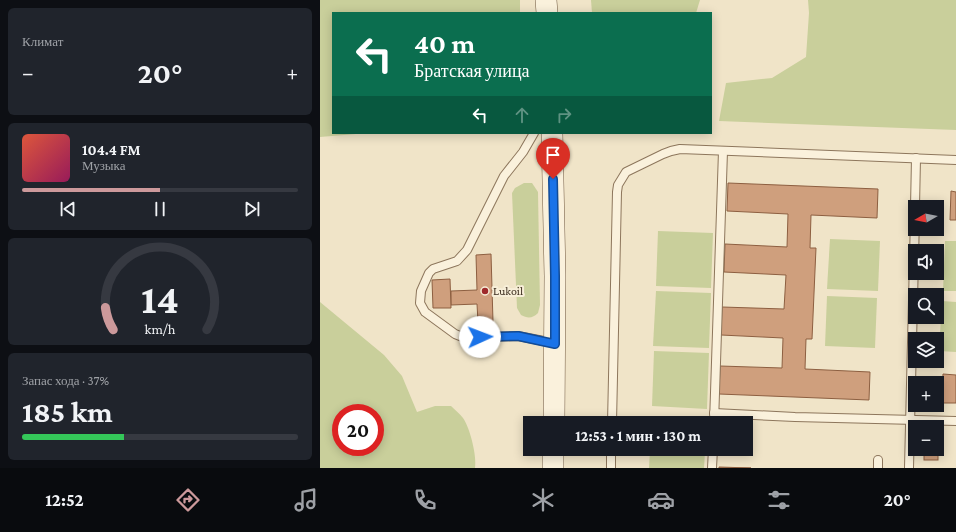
<!DOCTYPE html>
<html lang="ru">
<head>
<meta charset="utf-8">
<style>
  body { margin:0; font-family:"Crimson Pro",serif; background:#20242c; color:#f1f3f6; height:100vh; display:flex; flex-direction:column; font-size:15px; white-space:nowrap }
  * { box-sizing:border-box; margin:0 }
  p { font-size:13px; color:#9ea1a6 }
  .icon { flex:none; width:22px; height:22px; fill:none; stroke:currentColor; stroke-width:2; stroke-linecap:round; stroke-linejoin:round }
  .map { position:relative; flex:1; overflow:hidden }
  .details { display:flex; flex-direction:column; gap:8px; padding:8px; background:#0d0f14; width:320px }
  .details>* { flex:none }
  .guide { position:absolute; left:12px; top:12px; width:380px; height:122px; border-radius:0px; box-shadow:0 2px 10px #0003; background:#0b6e4f; color:#fff; overflow:hidden }
  .needle { width:26px; rotate:261deg }
  .tools { position:absolute; left:588px; top:200px; display:grid; gap:8px }
  .tools a { display:grid; place-items:center; width:36px; height:36px; border-radius:0px; background:#171b24; box-shadow:0 2px 10px #0003; font-size:20px }
  .speed { position:absolute; left:12px; top:404px; display:flex; gap:8px; font-size:20px; font-weight:700; text-align:center }
  .speed>* { display:grid; place-content:center; width:52px; height:52px; border-radius:50%; background:#171b24; box-shadow:0 2px 10px #0003; line-height:1 }
  .speed .limit { border:6px solid #d22; background:#fff; color:#111 }
  .pin { position:absolute; display:grid; place-items:center; width:34px; height:34px; color:#fff; margin:-41px -17px; border-radius:50% 50% 50% 0; rotate:-45deg; box-shadow:0 0 4px #0007 }
  .pin .icon { rotate:45deg }
  .me { position:absolute; width:44px; margin:-22px; rotate:88deg; stroke-linejoin:round; filter:drop-shadow(0 0 3px #0008) }
  .turn { display:flex; align-items:center; gap:14px; height:84px; padding:0 16px; font-size:18px }
  .turn .icon { width:52px; height:52px; stroke-width:2.5 }
  .turn b { display:block; font-size:28px; line-height:34px }
  .lanes { display:flex; align-items:center; height:38px; padding:0 16px; background:#0003; justify-content:center; gap:20px; direction:ltr }
  .lanes .off { opacity:.35 }
  .big { font-size:30px; font-weight:700; line-height:1.1 }
  .details .widget { flex:1; display:flex; flex-direction:column; justify-content:center; gap:6px; min-width:0; padding:0 14px; border-radius:6px; background:#20242c }
  .details .dial { align-items:center; gap:0 }
  .dial svg { height:104px; overflow:visible; fill:none; stroke:#363941; stroke-width:7; stroke-linecap:round; text-anchor:middle }
  .dial text { fill:#f1f3f6; stroke:none }
  .song { display:flex; align-items:center; gap:12px }
  .cover { width:48px; height:48px; border-radius:6px; background:linear-gradient(135deg,hsl(10 70% 55%),hsl(330 70% 35%)) }
  .played { height:4px; border-radius:2px; background:linear-gradient(90deg,#cc999b 50%,#363941 50%) }
  .keys { display:flex; justify-content:space-around; direction:ltr }
  .heat { display:flex; justify-content:space-between; align-items:center; font-size:22px; direction:ltr }
  .charge { height:6px; border-radius:3px; background:linear-gradient(90deg,#34c759 37%,#363941 0) }
  .trip { position:absolute; left:203px; top:416px; width:230px; height:40px; border-radius:0px; background:#171b24; box-shadow:0 2px 10px #0003; font-weight:700; line-height:40px; text-align:center }
  .tab-bar { display:flex; height:64px; justify-content:space-around; align-items:center; background:#090b0e; color:#9ea1a6 }
  .tab-bar .icon { width:28px; height:28px }
  .tab-bar .current { color:#cc999b }
  .tab-bar b { font-size:18px; color:#f1f3f6 }
  main { display:flex; flex:1; min-height:0 }
  .map>svg:first-child { display:block }
  .green { fill:#c9cf9b; fill-rule:evenodd }
  .building { fill:#cf9f7d; stroke:#8d5f41 }
  .lines { fill:none; stroke-linecap:round; stroke-linejoin:round }
  .service-casing { stroke:#8d765c; stroke-width:10 }
  .secondary-casing { stroke:#6f573f; stroke-width:22 }
  .service { stroke:#faf1dc; stroke-width:8 }
  .secondary { stroke:#faf1dc; stroke-width:21 }
  .route-casing { stroke:#114b97; stroke-width:10 }
  .route { stroke:#1a73e8; stroke-width:7 }
  .poi-dot { fill:#9e2a2b; stroke:#f7eed8; stroke-width:1.5 }
  .labels { text-anchor:middle; dominant-baseline:central; stroke-width:4; stroke-linejoin:round; paint-order:stroke }
  .poi-label { font-size:12px; fill:#3d2e20; stroke:#f7eed8; text-anchor:start }
</style>
</head>
<body>
<main>
<section class="details">
<div class="widget"><p>Климат</p>
<div class="heat"><a>−</a><b class="big">20°</b><a>+</a></div>
</div>
<div class="widget">
<div class="song"><i class="cover"></i><div><b>104.4 FM</b><p>Музыка</p></div></div>
<div class="played"></div>
<div class="keys"><svg class="icon" aria-label="previous" viewBox="0 0 24 24"><path d="M18 5L8 12l10 7zM5 5v14"/></svg><svg class="icon" aria-label="pause" viewBox="0 0 24 24"><path d="M8 5v14M16 5v14"/></svg><svg class="icon" aria-label="next" viewBox="0 0 24 24"><path d="M6 5l10 7-10 7zM19 5v14"/></svg></div>
</div>
<div class="widget dial"><svg viewBox="0 0 100 80">
<path d="M14 69A42 42 0 1 1 86 69"/>
<path d="M14 69A42 42 0 0 1 8 52" stroke="#cc999b"/>
<text x="50" y="56" font-size="32" font-weight="700">14</text>
<text x="50" y="72" font-size="11">km/h</text>
</svg></div>
<div class="widget"><p>Запас хода · 37%</p><b class="big">185 km</b><div class="charge"></div></div>
</section>
<div class="map">
<svg width="636" height="468" viewBox="0 0 636 468">
  <rect width="100%" height="100%" fill="#f0e4c8"/>
  <g class="green">
    <path d="M0 0H200V13H13V133H48L0 137Z"/>
    <path d="M271 0H380L376 13H272Z"/>
    <path d="M488 0H636V130L399 121 406 83 452 78 486 57 489 13Z"/>
    <path d="M204 183H212L218 192 220 305 218 313C213 318 208 319 201 315L197 308 192 193 195 188Z"/>
    <path d="M338 231 393 233 391 288 336 286Z"/>
    <path d="M510 239 560 241 558 291 507 289Z"/>
    <path d="M625 241H636V291H623Z"/>
    <path d="M336 291 391 293 389 348 333 346Z"/>
    <path d="M507 296 557 298 555 348 505 346Z"/>
    <path d="M622 301 636 302V352L619 351Z"/>
    <path d="M0 302 64 355 82 376 97 412 115 406H131C135 410 140 414 143 418 150 428 157 456 155 468H0ZM21 413H55V447H21Z"/>
    <path d="M334 351 389 353 387 409 332 406Z"/>
    <path d="M330 450 385 452 384 468H329Z"/>
  </g>
  <g class="building">
    <path d="M408 183 558 189 557 218 491 215 490 248H496L492 339H486L485 369 550 372 549 400 399 394 400 366 462 368 463 338 401 335 402 307 464 309 466 275 404 272 405 244 467 247 468 214 407 211Z"/>
    <path d="M631 191 636 192V220H630Z"/>
    <path d="M171 254 173 322H158L157 304 131 305V291L157 290 156 255Z"/>
    <path d="M130 279 131 308H113L112 280Z"/>
    <path d="M623 374 636 375V403H622Z"/>
    <rect x="604" y="450" width="14" height="10"/>
    <path d="M399 467 431 468H399Z"/>
  </g>
  <g class="lines">
    <g class="service-casing">
      <g id="service">
        <path d="M214 133 203 152 184 176 147 250 137 261 113 269 109 273 101 291 100 303 105 312 135 334 145 338 198 336 234 343"/>
        <path d="M595 207 596 158"/>
        <path d="M394 413 475 417 636 421"/>
        <path d="M292 423 297 192 298 185 306 172 343 154 351 151 360 149 636 160"/>
        <path d="M394 423 403 151"/>
        <path d="M291 468V449"/>
        <path d="M392 468 393 449"/>
        <path d="M558 468V460"/>
        <path d="M589 468 595 217"/>
      </g>
    </g>
    <g class="secondary-casing">
      <g id="secondary">
        <path d="M226 0 227 13"/>
        <path d="M232 133 235 276 234 423"/>
        <path d="M233 468V449"/>
      </g>
    </g>
    <use href="#service" class="service"/>
    <use href="#secondary" class="secondary"/>
  </g>
  <g class="lines">
    <g class="route-casing">
      <path id="route" d="M160 337 198 336 235 344V276L233 179"/>
    </g>
    <use href="#route" class="route"/>
  </g>
  <circle class="poi-dot" cx="165" cy="291" r="4"/>
  <g class="labels">
    <g class="poi-label">
      <text x="173" y="291">Lukoil</text>
    </g>
  </g>
</svg>
<div class="tools">
<a><svg class="needle" viewBox="-14 -14 28 28"><path d="M0-13l5 13h-10z" fill="#e53935"/><path d="M0 13l5-13h-10z" fill="#9ea1a6"/></svg></a>
<a><svg class="icon" aria-label="sound" viewBox="0 0 24 24"><path d="M4 9h4l5-4v14l-5-4H4zM17 9q2 3 0 6"/></svg></a>
<a><svg class="icon" aria-label="search" viewBox="0 0 24 24"><circle cx="10" cy="10" r="6"/><path d="M15 15l6 6"/></svg></a>
<a><svg class="icon" aria-label="layers" viewBox="0 0 24 24"><path d="M12 4l9 5-9 5-9-5zM3 14l9 5 9-5"/></svg></a>
<a>+</a>
<a>−</a>
</div>
<div class="speed"><div class="limit">20</div></div>
<div class="pin" style="left:233px;top:179px;background:#d93025"><svg class="icon" aria-label="arrive" viewBox="0 0 24 24"><path d="M6 21V4h12l-3 4 3 4H6"/></svg></div>
<svg class="me" style="left:160px;top:337px" viewBox="-20 -20 40 40"><circle r="19" fill="#fff"/><path d="M0-13L10 11 0 6-10 11z" fill="#1a73e8"/></svg>
<div class="trip">12:53 · 1 мин · 130 m</div>
<div class="guide">
<div class="turn"><svg class="icon" aria-label="left" viewBox="0 0 24 24"><path d="M17 20v-9H6M10 6l-5 5 5 5"/></svg><div><b>40 m</b>Братская улица</div></div>
<div class="lanes"><svg class="icon" aria-label="left" viewBox="0 0 24 24"><path d="M17 20v-9H6M10 6l-5 5 5 5"/></svg><svg class="icon off" aria-label="ahead" viewBox="0 0 24 24"><path d="M12 20V5M6 11l6-6 6 6"/></svg><svg class="icon off" aria-label="right" viewBox="0 0 24 24"><path d="M7 20v-9h11M14 6l5 5-5 5"/></svg></div>
</div>
</div>
</main>
<nav class="tab-bar">
<b>12:52</b>
<svg class="icon current" aria-label="directions" viewBox="0 0 24 24"><path d="M12 3l9 9-9 9-9-9zM9 14v-3h6M13 9l2 2-2 2"/></svg>
<svg class="icon" aria-label="music" viewBox="0 0 24 24"><path d="M9 18V5l10-2v13"/><circle cx="6" cy="18" r="3"/><circle cx="16" cy="16" r="3"/></svg>
<svg class="icon" aria-label="phone" viewBox="0 0 24 24"><path d="M5 4h4l2 5-3 2q2 4 5 5l2-3 5 2v4C11 20 4 13 5 4z"/></svg>
<svg class="icon" aria-label="climate" viewBox="0 0 24 24"><path d="M12 3v18M4 7l16 10M4 17L20 7"/></svg>
<svg class="icon" aria-label="car" viewBox="0 0 24 24"><path d="M5 17H2v-5l4-1 3-4h7l3 4 3 1v5h-3M9 17h6M6 11h13"/><circle cx="7" cy="17" r="2"/><circle cx="17" cy="17" r="2"/></svg>
<svg class="icon" aria-label="filters" viewBox="0 0 24 24"><path d="M4 7h16M4 17h16"/><circle cx="9" cy="7" r="2"/><circle cx="15" cy="17" r="2"/></svg>
<b>20°</b>
</nav>
</body>
</html>
